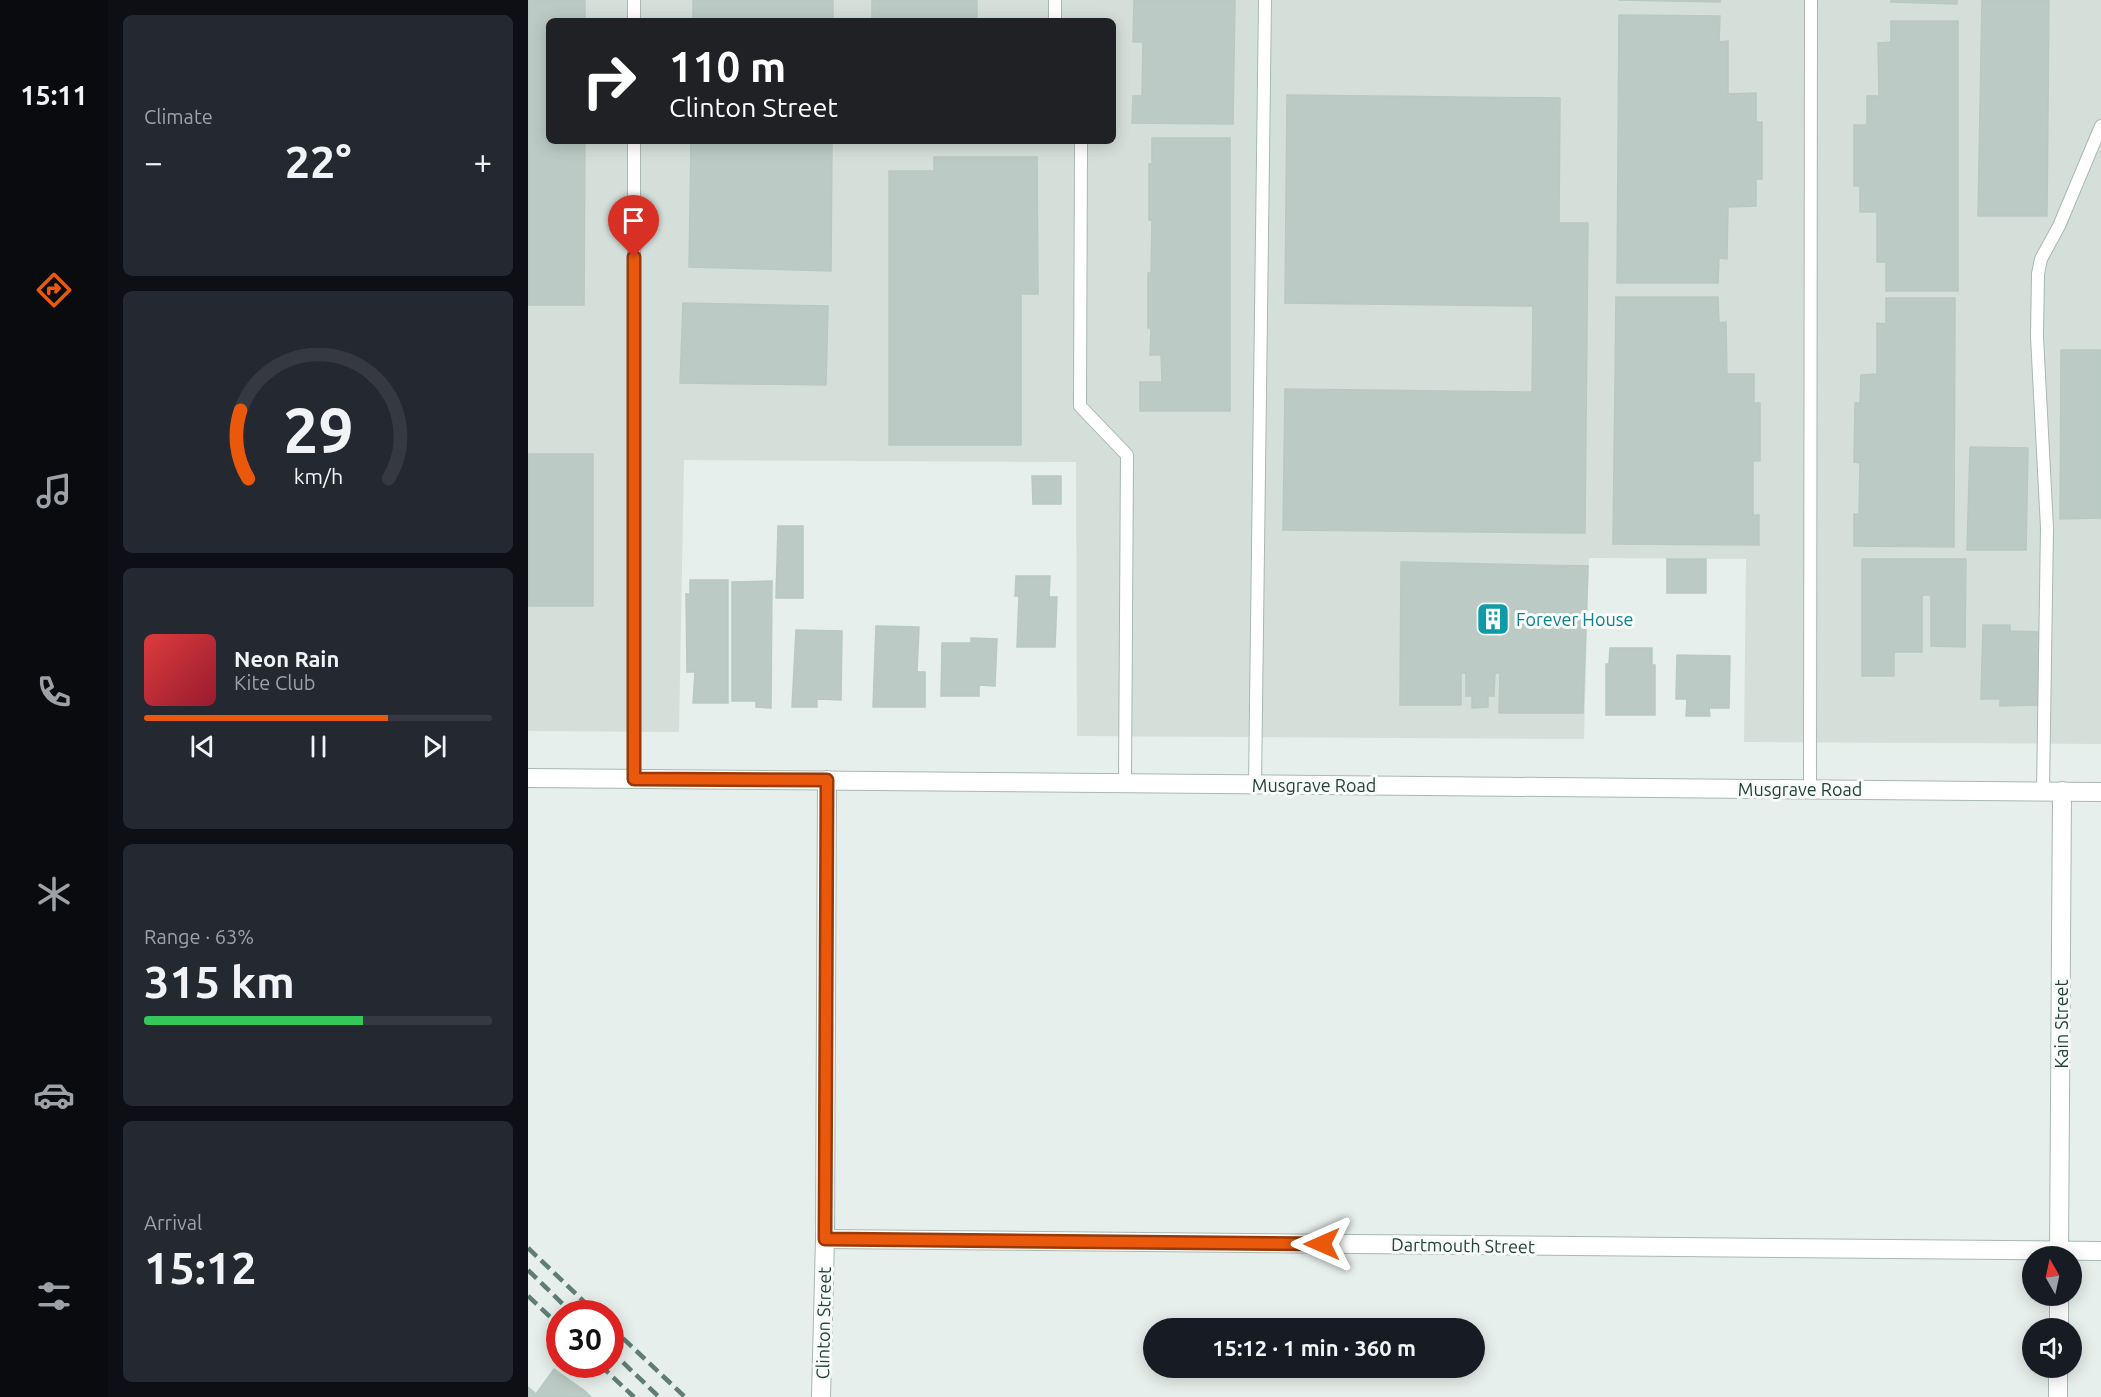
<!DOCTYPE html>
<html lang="en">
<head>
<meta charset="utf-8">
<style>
  body { margin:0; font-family:Ubuntu,sans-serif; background:#242831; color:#f1f3f6; height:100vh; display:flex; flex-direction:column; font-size:22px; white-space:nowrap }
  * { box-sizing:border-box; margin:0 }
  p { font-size:20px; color:#9ea1a6 }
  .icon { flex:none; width:33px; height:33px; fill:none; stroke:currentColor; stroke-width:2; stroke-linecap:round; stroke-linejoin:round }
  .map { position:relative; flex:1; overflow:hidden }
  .details { display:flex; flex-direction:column; gap:15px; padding:15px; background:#0d0f14; width:420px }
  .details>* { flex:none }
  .top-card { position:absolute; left:18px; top:18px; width:570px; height:126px; border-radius:9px; box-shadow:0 3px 15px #0003; background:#202124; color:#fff; overflow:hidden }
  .needle { width:39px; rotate:351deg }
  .buttons { position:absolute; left:1494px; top:1246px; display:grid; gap:12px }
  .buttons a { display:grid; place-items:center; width:60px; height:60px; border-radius:50%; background:#171b24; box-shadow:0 3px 15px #0003; font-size:30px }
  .speed { position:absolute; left:18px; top:1300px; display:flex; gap:12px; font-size:30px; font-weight:700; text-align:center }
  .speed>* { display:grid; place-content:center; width:78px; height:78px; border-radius:50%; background:#171b24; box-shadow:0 3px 15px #0003; line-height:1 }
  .speed .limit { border:9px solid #d22; background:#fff; color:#111 }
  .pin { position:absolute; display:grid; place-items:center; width:51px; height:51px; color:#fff; margin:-62px -26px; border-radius:50% 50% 50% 0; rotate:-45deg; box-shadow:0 0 6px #0007 }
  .pin .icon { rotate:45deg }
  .me { position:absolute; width:66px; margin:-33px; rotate:270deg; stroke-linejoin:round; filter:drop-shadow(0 0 4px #0008) }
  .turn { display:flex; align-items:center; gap:21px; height:126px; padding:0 24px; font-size:27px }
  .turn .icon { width:78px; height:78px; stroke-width:2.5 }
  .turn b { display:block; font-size:42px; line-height:51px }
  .big { font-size:45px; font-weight:700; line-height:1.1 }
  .details .tile { flex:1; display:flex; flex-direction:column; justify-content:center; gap:9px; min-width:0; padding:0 21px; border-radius:9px; background:#242831 }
  .details .dial { align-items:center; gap:0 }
  .dial svg { height:156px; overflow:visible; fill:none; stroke:#363941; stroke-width:7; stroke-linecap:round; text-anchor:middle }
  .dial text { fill:#f1f3f6; stroke:none }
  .song { display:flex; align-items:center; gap:18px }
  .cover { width:72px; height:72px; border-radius:9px; background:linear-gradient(135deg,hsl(0 70% 55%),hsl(350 70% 35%)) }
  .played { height:6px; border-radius:3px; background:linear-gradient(90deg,#ea580c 70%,#363941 70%) }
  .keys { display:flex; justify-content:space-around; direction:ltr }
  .heat { display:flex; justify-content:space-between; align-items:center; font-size:33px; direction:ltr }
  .charge { height:9px; border-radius:4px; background:linear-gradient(90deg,#34c759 63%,#363941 0) }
  .trip { position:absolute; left:615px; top:1318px; width:342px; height:60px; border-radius:30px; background:#171b24; box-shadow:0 3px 15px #0003; font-weight:700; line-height:60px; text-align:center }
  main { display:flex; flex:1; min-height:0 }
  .tab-bar { display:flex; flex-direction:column; width:108px; justify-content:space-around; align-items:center; background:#090b0e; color:#9ea1a6 }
  .tab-bar .icon { width:42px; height:42px }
  .tab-bar .current { color:#ea580c }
  .tab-bar b { font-size:27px; color:#f1f3f6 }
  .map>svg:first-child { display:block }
  .built { fill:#d4dfda; fill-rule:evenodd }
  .building { fill:#bbcac4; stroke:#b8c9c2; stroke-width:1.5 }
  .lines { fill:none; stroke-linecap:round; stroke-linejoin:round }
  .lane-casing { stroke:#a8b8b2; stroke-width:14 }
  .street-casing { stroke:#a8b8b2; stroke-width:20 }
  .lane { stroke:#fff; stroke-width:12 }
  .street { stroke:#fff; stroke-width:18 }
  .rail { stroke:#5f7d75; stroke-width:4.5; stroke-dasharray:12 6; stroke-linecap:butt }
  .route-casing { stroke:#983908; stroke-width:15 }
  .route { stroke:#ea580c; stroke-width:10 }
  .labels { text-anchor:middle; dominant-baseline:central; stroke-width:6; stroke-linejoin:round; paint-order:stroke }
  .culture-label { font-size:18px; fill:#0d838f; stroke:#f7fbf9; text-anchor:start }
  .street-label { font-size:18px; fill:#24423a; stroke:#f7fbf9 }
</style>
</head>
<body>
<main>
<nav class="tab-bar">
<b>15:11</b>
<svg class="icon current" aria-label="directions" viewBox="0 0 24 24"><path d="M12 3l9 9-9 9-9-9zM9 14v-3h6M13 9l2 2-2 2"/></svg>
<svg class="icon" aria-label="music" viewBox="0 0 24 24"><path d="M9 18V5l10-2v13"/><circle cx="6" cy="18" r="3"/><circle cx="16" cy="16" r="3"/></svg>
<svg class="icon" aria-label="phone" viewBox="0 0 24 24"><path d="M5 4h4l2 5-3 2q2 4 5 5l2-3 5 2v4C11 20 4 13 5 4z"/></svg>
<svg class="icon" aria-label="climate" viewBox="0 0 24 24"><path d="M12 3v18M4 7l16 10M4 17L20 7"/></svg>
<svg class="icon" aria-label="car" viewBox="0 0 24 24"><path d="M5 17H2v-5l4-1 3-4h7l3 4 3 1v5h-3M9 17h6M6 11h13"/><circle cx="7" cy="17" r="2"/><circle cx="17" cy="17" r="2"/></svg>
<svg class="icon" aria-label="filters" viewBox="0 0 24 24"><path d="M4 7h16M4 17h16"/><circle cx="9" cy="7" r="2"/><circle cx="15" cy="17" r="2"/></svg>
</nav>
<section class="details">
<div class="tile"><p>Climate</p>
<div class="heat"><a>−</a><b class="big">22°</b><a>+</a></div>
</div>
<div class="tile dial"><svg viewBox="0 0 100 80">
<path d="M14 69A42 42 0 1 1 86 69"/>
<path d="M14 69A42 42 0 0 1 10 34" stroke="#ea580c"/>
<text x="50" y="56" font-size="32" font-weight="700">29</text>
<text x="50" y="72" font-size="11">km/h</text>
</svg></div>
<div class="tile">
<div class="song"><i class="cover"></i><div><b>Neon Rain</b><p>Kite Club</p></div></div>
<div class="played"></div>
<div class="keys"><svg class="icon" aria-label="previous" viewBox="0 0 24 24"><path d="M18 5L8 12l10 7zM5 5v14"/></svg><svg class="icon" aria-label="pause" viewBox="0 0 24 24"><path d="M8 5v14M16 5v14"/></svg><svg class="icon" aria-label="next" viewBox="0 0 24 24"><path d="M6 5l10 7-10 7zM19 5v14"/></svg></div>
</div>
<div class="tile"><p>Range · 63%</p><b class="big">315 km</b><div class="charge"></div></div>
<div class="tile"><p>Arrival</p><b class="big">15:12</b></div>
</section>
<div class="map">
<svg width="1573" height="1397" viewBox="0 0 1573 1397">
  <rect width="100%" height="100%" fill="#e6efeb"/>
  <path class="built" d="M0 0H1573V744L1216 742 1218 559 1061 558 1056 739 549 736 548 462 156 460 151 732 0 731ZM21 21H585V141H21Z"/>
  <g class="building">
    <path d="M0 0H57V21H21V141H57L56 305H0Z"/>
    <rect x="165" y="0" width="140" height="21"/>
    <path d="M344 0H449V16L447 21H344Z"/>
    <path d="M606 0H707L705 124 604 123 605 96H614L615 42H605Z"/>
    <path d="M1090 0H1192V2Z"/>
    <path d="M1363 0H1429V4L1363 2Z"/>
    <path d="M1454 0H1521L1519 216H1450Z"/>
    <path d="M1091 15 1192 16 1191 42 1200 41V94L1228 93V122H1234V179H1228V206L1200 207 1199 259 1191 258 1190 283H1089Z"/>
    <path d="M1363 21H1430V291H1358V262H1349V212H1332V186H1326V125H1339V96H1351L1350 43 1363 42Z"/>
    <path d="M759 95 1032 98 1031 223H1060L1057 533 755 530 757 389 1004 392 1005 306 757 303Z"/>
    <path d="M624 138H702V411H612V382H634L633 355H622L623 328H620V273H623L624 220H621V164H624Z"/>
    <path d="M163 141H304L303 271 161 267Z"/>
    <path d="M406 157H509L510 294H493V445H361V171H406Z"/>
    <path d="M1088 297H1190L1191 323 1198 322 1199 374H1226V403H1232V461H1225V515H1231V545L1085 544Z"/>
    <path d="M1358 298H1427L1426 547 1326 546V514H1331L1332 463 1326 462 1327 403H1332L1333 375 1349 374V323L1358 324Z"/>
    <path d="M155 303 300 306 298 385 152 383Z"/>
    <path d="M1533 350H1573V518L1532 519Z"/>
    <path d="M1442 447 1500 448 1498 550H1439Z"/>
    <rect x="0" y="454" width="65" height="152"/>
    <path d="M504 476H533V504H505Z"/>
    <path d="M250 526H275V598H248Z"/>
    <rect x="1139" y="559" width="39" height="34"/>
    <path d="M1334 559H1438L1437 647 1403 646V595H1394V652H1366V676H1334Z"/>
    <path d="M873 562 1060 566 1055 713H971L972 673H967L966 696H960V707L944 708V696H938V673H933V705H872Z"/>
    <path d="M488 576H522L521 597H529L527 647H489L491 596H487Z"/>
    <path d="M162 580H200V703H165L167 672H159L158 594H162Z"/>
    <path d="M244 581 243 708 228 707V701H204V582Z"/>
    <path d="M1455 625H1482V631L1512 632 1510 705 1472 706V699H1453Z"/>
    <path d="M348 626 391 627 389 672H397V707H345Z"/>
    <path d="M268 630 314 631 313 700 289 699V707H264Z"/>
    <path d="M443 638 469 639 467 686 451 685V696H413L414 643H443Z"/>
    <path d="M1082 648H1124V665H1127V715H1078V664H1081Z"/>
    <path d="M1149 655 1202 656 1201 708H1181L1182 716H1158L1159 699H1148Z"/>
    <path d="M26 1369 57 1391 63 1397H0V1387L8 1394Z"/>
  </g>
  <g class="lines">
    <g class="lane-casing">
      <g id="lane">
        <path d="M106 0V21"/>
        <path d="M527 0V21"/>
        <path d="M106 141V779"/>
        <path d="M553 141 552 406 599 455 597 783"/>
        <path d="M727 784 737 0"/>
        <path d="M1282 789 1283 0"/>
        <path d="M1515 791 1519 528 1509 337 1510 274 1513 259 1531 226 1573 126"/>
      </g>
    </g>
    <g class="street-casing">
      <g id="street">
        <path d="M0 778 1573 792"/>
        <path d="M297 1239 1573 1251"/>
        <path d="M1531 1257 1534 791"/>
        <path d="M1531 1329V1296"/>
        <path d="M293 1397 297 1239 299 780"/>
        <path d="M1530 1397V1368"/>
      </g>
    </g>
    <use href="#lane" class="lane"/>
    <use href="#street" class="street"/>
    <g class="rail">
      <path d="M0 1248 69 1314"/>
      <path d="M0 1270 45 1314"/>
      <path d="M0 1296 32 1326"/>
      <path d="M82 1326 157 1397"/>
      <path d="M82 1350 131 1397"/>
      <path d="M72 1365 106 1397"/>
    </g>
  </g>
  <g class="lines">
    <g class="route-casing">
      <path id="route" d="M106 257V779L299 780 297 1239 794 1244"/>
    </g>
    <use href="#route" class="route"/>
  </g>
  <defs>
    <g id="building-square" transform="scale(1.725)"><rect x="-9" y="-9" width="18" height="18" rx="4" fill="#0f9aa8" stroke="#f7fbf9"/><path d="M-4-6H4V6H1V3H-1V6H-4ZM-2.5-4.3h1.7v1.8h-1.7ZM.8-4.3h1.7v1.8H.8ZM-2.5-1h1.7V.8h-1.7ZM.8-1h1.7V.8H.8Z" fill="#fff"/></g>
  </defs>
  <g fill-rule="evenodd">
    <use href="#building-square" x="965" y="619"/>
  </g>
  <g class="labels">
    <g class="culture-label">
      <text x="988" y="619">Forever House</text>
    </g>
    <g class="street-label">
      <text x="786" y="785">Musgrave Road</text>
      <text x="1272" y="789">Musgrave Road</text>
      <text transform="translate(1533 1024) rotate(-90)">Kain Street</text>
      <text transform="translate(935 1245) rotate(1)">Dartmouth Street</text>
      <text transform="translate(295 1323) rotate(-89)">Clinton Street</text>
    </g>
  </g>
</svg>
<div class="buttons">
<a><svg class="needle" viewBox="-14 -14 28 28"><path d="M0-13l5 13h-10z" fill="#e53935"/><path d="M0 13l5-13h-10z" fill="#9ea1a6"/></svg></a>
<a><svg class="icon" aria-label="sound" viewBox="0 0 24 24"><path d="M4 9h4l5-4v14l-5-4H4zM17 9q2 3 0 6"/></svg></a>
</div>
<div class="speed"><div class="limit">30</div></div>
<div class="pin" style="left:106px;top:257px;background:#d93025"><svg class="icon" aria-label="arrive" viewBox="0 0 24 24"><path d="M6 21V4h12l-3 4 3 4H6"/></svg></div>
<svg class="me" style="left:794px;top:1244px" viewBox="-20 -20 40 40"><path d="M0-17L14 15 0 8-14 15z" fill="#ea580c" stroke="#fff" stroke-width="4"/></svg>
<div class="trip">15:12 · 1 min · 360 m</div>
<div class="top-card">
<div class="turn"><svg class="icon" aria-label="right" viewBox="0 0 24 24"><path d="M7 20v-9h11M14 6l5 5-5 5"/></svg><div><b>110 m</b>Clinton Street</div></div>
</div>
</div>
</main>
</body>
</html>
